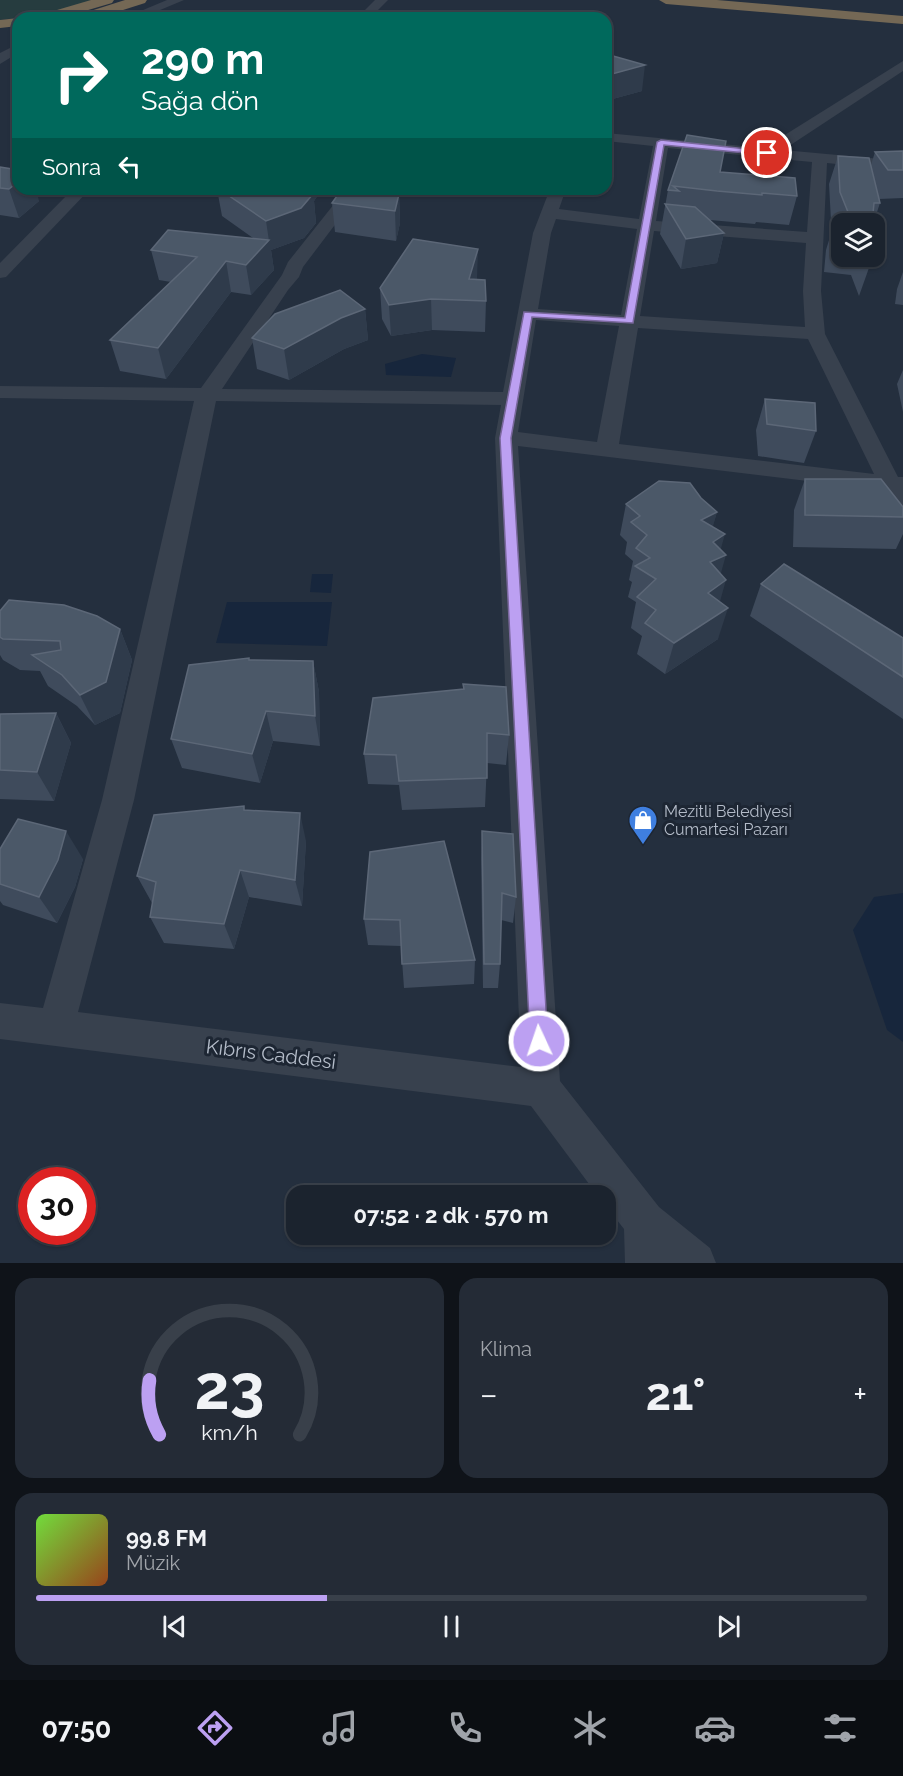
<!DOCTYPE html>
<html lang="tr">
<head>
<meta charset="utf-8">
<style>
  body { margin:0; font-family:Raleway,sans-serif; background:#242b36; color:#f1f3f6; height:100vh; display:flex; flex-direction:column; font-size:22px; white-space:nowrap }
  * { box-sizing:border-box; margin:0 }
  p { font-size:20px; color:#a0a4aa }
  .icon { flex:none; width:33px; height:33px; fill:none; stroke:currentColor; stroke-width:2; stroke-linecap:round; stroke-linejoin:round }
  .map { position:relative; height:1263px; overflow:hidden }
  .panel { display:flex; flex-direction:column; gap:15px; padding:15px; background:#0f1319; flex:1 }
  .panel>* { flex:none }
  .hud { position:absolute; left:12px; top:12px; width:600px; height:183px; border-radius:18px; box-shadow:0 2px 4px #0004,0 0 0 2px #39404a; background:#00695c; color:#fff; overflow:hidden }
  .fabs { position:absolute; left:831px; top:213px; display:grid; gap:12px }
  .fabs a { display:grid; place-items:center; width:54px; height:54px; border-radius:12px; background:#1b232e; box-shadow:0 2px 4px #0004,0 0 0 2px #39404a; font-size:30px }
  .speed { position:absolute; left:18px; top:1167px; display:flex; gap:12px; font-size:30px; font-weight:700; text-align:center }
  .speed>* { display:grid; place-content:center; width:78px; height:78px; border-radius:50%; background:#1b232e; box-shadow:0 2px 4px #0004,0 0 0 2px #39404a; line-height:1 }
  .speed .limit { border:9px solid #d22; background:#fff; color:#111 }
  .pin { position:absolute; display:grid; place-items:center; width:51px; height:51px; color:#fff; margin:-26px; border:3px solid #fff; border-radius:50%; box-shadow:0 2px 6px #0007 }
  .me { position:absolute; width:66px; margin:-33px; rotate:357deg; stroke-linejoin:round; filter:drop-shadow(0 0 4px #0008) }
  .turn { display:flex; align-items:center; gap:21px; height:126px; padding:0 30px; font-size:27px }
  .turn .icon { width:78px; height:78px; stroke-width:2.5 }
  .turn b { display:block; font-size:42px; line-height:51px }
  .then { display:flex; align-items:center; height:57px; padding:0 30px; background:#0003; gap:12px; font-size:22px }
  .big { font-size:45px; font-weight:700; line-height:1.1 }
  .panel .tile { flex:1; display:flex; flex-direction:column; justify-content:center; gap:9px; min-width:0; padding:0 21px; border-radius:18px; background:#242b36 }
  .panel .dial { align-items:center; gap:0 }
  .dial svg { height:156px; overflow:visible; fill:none; stroke:#39404a; stroke-width:7; stroke-linecap:round; text-anchor:middle }
  .dial text { fill:#f1f3f6; stroke:none }
  .song { display:flex; align-items:center; gap:18px }
  .cover { width:72px; height:72px; border-radius:9px; background:linear-gradient(135deg,hsl(100 70% 55%),hsl(20 70% 35%)) }
  .played { height:6px; border-radius:3px; background:linear-gradient(90deg,#bca0f2 35%,#39404a 35%) }
  .keys { display:flex; justify-content:space-around; direction:ltr }
  .heat { display:flex; justify-content:space-between; align-items:center; font-size:33px; direction:ltr }
  .panel .tiles { flex:1; display:grid; gap:15px; grid-template-columns:1fr 1fr }
  .tile:last-child { grid-column:span 2 }
  .trip { position:absolute; left:286px; top:1185px; width:330px; height:60px; border-radius:18px; background:#1b232e; box-shadow:0 2px 4px #0004,0 0 0 2px #39404a; font-weight:700; line-height:60px; text-align:center }
  .tabs { display:flex; height:96px; justify-content:space-around; align-items:center; background:#0b0e12; color:#a0a4aa }
  .tabs .icon { width:42px; height:42px }
  .tabs .active { color:#bca0f2 }
  .tabs b { font-size:27px; color:#f1f3f6 }
  .map>svg:first-child { display:block }
  .green { fill:#263c3f }
  .water { fill:#17263c }
  .lines { fill:none; stroke-linecap:round; stroke-linejoin:round }
  .minor { fill:#38414e; fill-rule:evenodd }
  .highway { fill:#746855; fill-rule:evenodd }
  .wall { fill:#3f4b5c }
  .shaded-wall { fill:#2f3b4b }
  .building { fill:#4b5868; stroke:#5c6777; stroke-width:1.5 }
  .route { fill:#bca0f2; stroke:#7a689d; stroke-width:1.5 }
  .labels { text-anchor:middle; dominant-baseline:central; stroke-width:6; stroke-linejoin:round; paint-order:stroke }
  .poi-label { font-size:16px; fill:#b4bcc9; stroke:#1d2633; text-anchor:start }
  .near-street-label { font-size:20px; fill:#b4bcc9; stroke:#1d2633 }
</style>
</head>
<body>
<div class="map">
<svg width="903" height="1263" viewBox="0 0 903 1263">
  <rect width="100%" height="100%" fill="#242f3e"/>
  <path class="green" d="M0 0H95L59 12 0 20Z"/>
  <g class="water">
    <path d="M422 354 456 358 451 377 386 375 385 364Z"/>
    <path d="M312 574H333L331 593 310 592Z"/>
    <path d="M227 602H332L327 646 216 643Z"/>
    <path d="M903 893V1042L887 1030 853 930 874 897Z"/>
  </g>
  <g class="lines">
    <g class="minor">
      <path d="M167 0H184L141 18H124Z"/>
      <path d="M375 0H388L370 18H357Z"/>
      <path d="M18 44V53L0 64V53Z"/>
      <path d="M903 61V71L783 150 903 161V171L827 163 821 291 825 334 898 477H903V517L895 515 882 490 518 446 560 1081 659 1207 710 1248 716 1263H625L624 1229 606 1206V1196H598L531 1106 0 1039V1003L43 1008 102 800 194 401 0 398V386L201 388 282 275 288 262 346 189H362L303 267 299 277 288 290 222 389 503 392 533 233 550 189H566L559 209 639 219 653 146 606 141V133L764 148ZM668 148 812 162 807 232 656 221ZM556 219 637 229 621 315 538 309 551 233ZM654 231 806 243 803 291 805 327 640 316ZM536 320 619 326 597 442 518 432ZM638 328 808 339 874 474 619 444ZM216 401 501 405 495 438 521 1067 78 1012 134 800Z"/>
      <path d="M73 189H90L6 277 0 278V263Z"/>
    </g>
    <g class="highway">
      <path d="M91 0H114L112 3 61 18H38L40 15Z"/>
      <path d="M125 0H147L145 3 98 18 79 17 81 14Z"/>
      <path d="M659 0H717L903 16V24L666 4Z"/>
      <path d="M18 18V26L0 28V20L18 18H20Z"/>
    </g>
  </g>
  <g class="wall">
    <path d="M606 54 642 91 609 100 606 99Z"/>
    <path d="M687 135 720 172 797 196 789 225 756 222 755 224 710 220 724 233 717 263 681 269 660 234 668 190Z"/>
    <path d="M903 151V198L879 199 880 203 873 224H842V256H870V265L859 296 851 275 824 272 826 250 833 227 831 221 829 184 838 156 871 165 875 152Z"/>
    <path d="M0 167 39 201 19 218 0 215Z"/>
    <path d="M217 189H322L314 201 316 223 304 238 271 250 274 270 251 295 231 292 166 379 120 371 110 340 171 282 159 280 151 250 253 238 222 216Z"/>
    <path d="M399 194 400 223 396 241 335 232 332 203Z"/>
    <path d="M903 272V305L895 304 897 289Z"/>
    <path d="M477 280 486 301 485 332 432 330 391 336 382 319 380 288Z"/>
    <path d="M365 309 368 340 344 349 289 380 257 369 252 338Z"/>
    <path d="M903 370V412L897 384Z"/>
    <path d="M765 399 816 431 804 463 758 456 756 430Z"/>
    <path d="M805 479 903 507V534L896 549 793 547 794 510Z"/>
    <path d="M701 498 717 512 712 527 721 550 720 602 718 639 665 674 637 654 642 636 631 628 636 602 628 597 632 582 629 580 633 561 625 554 627 542 620 535 626 504Z"/>
    <path d="M761 584 903 638V719L750 616Z"/>
    <path d="M0 611 120 629 132 660 120 713 95 725 77 706 48 686 40 671 20 670 3 660 0 655Z"/>
    <path d="M250 660 313 661 319 692 320 746 273 741 260 783 182 768 171 739Z"/>
    <path d="M463 684 509 735 506 765 487 763 485 807 402 810 399 785 368 784 364 754 463 689Z"/>
    <path d="M56 713 71 743 54 801 0 799V714Z"/>
    <path d="M245 810 306 841 302 906 249 897 234 949 164 943 150 917 153 903H152L137 876Z"/>
    <path d="M482 831 516 897 513 923 501 920 500 964 498 988H483L481 859Z"/>
    <path d="M0 849 83 859 75 887 57 923 3 905 0 901Z"/>
    <path d="M370 852 475 960 474 984 404 988 401 946 368 945 364 919Z"/>
  </g>
  <g class="shaded-wall">
    <path d="M645 65 642 91 609 100 612 74Z"/>
    <path d="M18 182V189H36L39 201 19 218 9 189Z"/>
    <path d="M299 189H322L314 201 316 223 304 238 271 250 274 270 251 295 246 265 269 241 266 221Z"/>
    <path d="M399 194 400 223 396 241 395 211Z"/>
    <path d="M724 233 717 263 681 269 686 239Z"/>
    <path d="M478 249 477 279 471 301 469 279Z"/>
    <path d="M226 261 231 292 166 379 158 348Z"/>
    <path d="M431 299 432 330 391 336 389 305Z"/>
    <path d="M365 309 368 340 344 349 289 380 284 349 341 318Z"/>
    <path d="M717 512 708 544 701 520Z"/>
    <path d="M725 534 718 559 726 555 717 587 701 594 713 542Z"/>
    <path d="M726 580 717 612 708 593Z"/>
    <path d="M728 608 718 639 665 674 674 643Z"/>
    <path d="M120 629 132 660 120 713 95 725 80 695Z"/>
    <path d="M313 661 319 692 320 746 315 716Z"/>
    <path d="M266 711 273 741 260 783 252 754Z"/>
    <path d="M56 713 71 743 54 801 37 772Z"/>
    <path d="M300 813 306 841 302 906 295 880Z"/>
    <path d="M66 831 83 859 75 887 57 923 39 897Z"/>
    <path d="M240 870 249 897 234 949 224 924Z"/>
  </g>
  <g class="building">
    <path d="M606 54 645 65 612 74 606 72Z"/>
    <path d="M687 135 726 141 720 172 795 178 797 196 762 193V195L717 191 673 186 679 191 668 190Z"/>
    <path d="M903 151V170H888L875 152Z"/>
    <path d="M838 156 869 158 880 203H874L872 224H842V243L833 242 835 220 852 222 840 192Z"/>
    <path d="M0 167 18 170V182L9 189 0 188Z"/>
    <path d="M219 189H302L313 194 301 208 266 221Z"/>
    <path d="M342 189H356L399 194 395 211 332 203Z"/>
    <path d="M665 204 695 207 724 233 686 239Z"/>
    <path d="M168 230 269 240 246 265 226 261 158 348 110 340 197 257 151 250Z"/>
    <path d="M413 239 478 249 469 279 485 280 486 301 431 299 389 305 380 288Z"/>
    <path d="M866 256H870V265Z"/>
    <path d="M340 290 365 309 341 318 284 349 252 338 275 314Z"/>
    <path d="M765 399 815 403 816 431 767 424Z"/>
    <path d="M805 479H881L903 507V517L805 515Z"/>
    <path d="M659 481 690 483 701 498 717 512 701 520 725 534 713 542 726 555 710 562 726 580 708 593 728 608 674 643 645 623 656 610 637 597 656 579 635 566 650 558 636 548 647 535 631 522 640 516 626 504Z"/>
    <path d="M784 564 903 638V677L761 584Z"/>
    <path d="M9 600 64 605 97 616 120 629 106 682 80 695 62 675 32 655 61 650 60 641 3 639 0 637V611Z"/>
    <path d="M249 658V660L313 661 315 716 266 711 252 754 171 739 189 665Z"/>
    <path d="M463 684 506 687 509 735 487 733V778L399 781 396 755 364 754 373 698 464 689Z"/>
    <path d="M56 713 37 772 0 770V714Z"/>
    <path d="M244 806V810L300 813 295 880 240 870 224 924 150 917 156 882 137 876 154 815Z"/>
    <path d="M18 819 66 831 58 860 39 897 0 884V849Z"/>
    <path d="M482 831 513 834 516 897 502 893 500 964H484Z"/>
    <path d="M444 841 475 960 402 964 400 920 364 919 370 852Z"/>
  </g>
  <path class="route" d="M661 140 767 151 771 153 767 155 664 145 633 323 532 317 511 438 548 1041 546 1048 539 1051 532 1048 530 1041 500 438 524 312 625 318 657 142Z"/>
  <defs>
    <g id="shop-pin" transform="scale(1.5)"><path d="M0 17L-7.5 6A9.5 9.5 0 1 1 7.5 6Z" fill="#3f7fe0" stroke="#1d2633"/><path d="M-5-2.5h2.3a2.7 3.5 0 0 1 5.4 0H5L5.5 6h-11ZM-1.5-2.5h3a1.5 2.3 0 0 0-3 0Z" fill="#fff"/></g>
  </defs>
  <g fill-rule="evenodd">
    <use href="#shop-pin" x="643" y="820"/>
  </g>
  <g class="labels">
    <g class="poi-label">
      <text x="664" y="811">Mezitli Belediyesi<tspan x="664" dy="18">Cumartesi Pazarı</tspan></text>
    </g>
    <g class="near-street-label">
      <text transform="translate(271 1054) rotate(7)">Kıbrıs Caddesi</text>
    </g>
  </g>
</svg>
<div class="fabs">
<a><svg class="icon" aria-label="layers" viewBox="0 0 24 24"><path d="M12 4l9 5-9 5-9-5zM3 14l9 5 9-5"/></svg></a>
</div>
<div class="speed"><div class="limit">30</div></div>
<div class="pin" style="left:767px;top:153px;background:#d93025"><svg class="icon" aria-label="arrive" viewBox="0 0 24 24"><path d="M6 21V4h12l-3 4 3 4H6"/></svg></div>
<svg class="me" style="left:539px;top:1041px" viewBox="-20 -20 40 40"><circle r="17" fill="#bca0f2" stroke="#fff" stroke-width="3"/><path d="M0-11L8 9 0 5-8 9z" fill="#fff"/></svg>
<div class="trip">07:52 · 2 dk · 570 m</div>
<div class="hud">
<div class="turn"><svg class="icon" aria-label="right" viewBox="0 0 24 24"><path d="M7 20v-9h11M14 6l5 5-5 5"/></svg><div><b>290 m</b>Sağa dön</div></div>
<div class="then">Sonra<svg class="icon" aria-label="left" viewBox="0 0 24 24"><path d="M17 20v-9H6M10 6l-5 5 5 5"/></svg></div>
</div>
</div>
<section class="panel">
<div class="tiles">
<div class="tile dial"><svg viewBox="0 0 100 80">
<path d="M14 69A42 42 0 1 1 86 69"/>
<path d="M14 69A42 42 0 0 1 9 41" stroke="#bca0f2"/>
<text x="50" y="56" font-size="32" font-weight="700">23</text>
<text x="50" y="72" font-size="11">km/h</text>
</svg></div>
<div class="tile"><p>Klima</p>
<div class="heat"><a>−</a><b class="big">21°</b><a>+</a></div>
</div>
<div class="tile">
<div class="song"><i class="cover"></i><div><b>99.8 FM</b><p>Müzik</p></div></div>
<div class="played"></div>
<div class="keys"><svg class="icon" aria-label="previous" viewBox="0 0 24 24"><path d="M18 5L8 12l10 7zM5 5v14"/></svg><svg class="icon" aria-label="pause" viewBox="0 0 24 24"><path d="M8 5v14M16 5v14"/></svg><svg class="icon" aria-label="next" viewBox="0 0 24 24"><path d="M6 5l10 7-10 7zM19 5v14"/></svg></div>
</div>
</div>
</section>
<nav class="tabs">
<b>07:50</b>
<svg class="icon active" aria-label="directions" viewBox="0 0 24 24"><path d="M12 3l9 9-9 9-9-9zM9 14v-3h6M13 9l2 2-2 2"/></svg>
<svg class="icon" aria-label="music" viewBox="0 0 24 24"><path d="M9 18V5l10-2v13"/><circle cx="6" cy="18" r="3"/><circle cx="16" cy="16" r="3"/></svg>
<svg class="icon" aria-label="phone" viewBox="0 0 24 24"><path d="M5 4h4l2 5-3 2q2 4 5 5l2-3 5 2v4C11 20 4 13 5 4z"/></svg>
<svg class="icon" aria-label="climate" viewBox="0 0 24 24"><path d="M12 3v18M4 7l16 10M4 17L20 7"/></svg>
<svg class="icon" aria-label="car" viewBox="0 0 24 24"><path d="M5 17H2v-5l4-1 3-4h7l3 4 3 1v5h-3M9 17h6M6 11h13"/><circle cx="7" cy="17" r="2"/><circle cx="17" cy="17" r="2"/></svg>
<svg class="icon" aria-label="filters" viewBox="0 0 24 24"><path d="M4 7h16M4 17h16"/><circle cx="9" cy="7" r="2"/><circle cx="15" cy="17" r="2"/></svg>
</nav>
</body>
</html>
